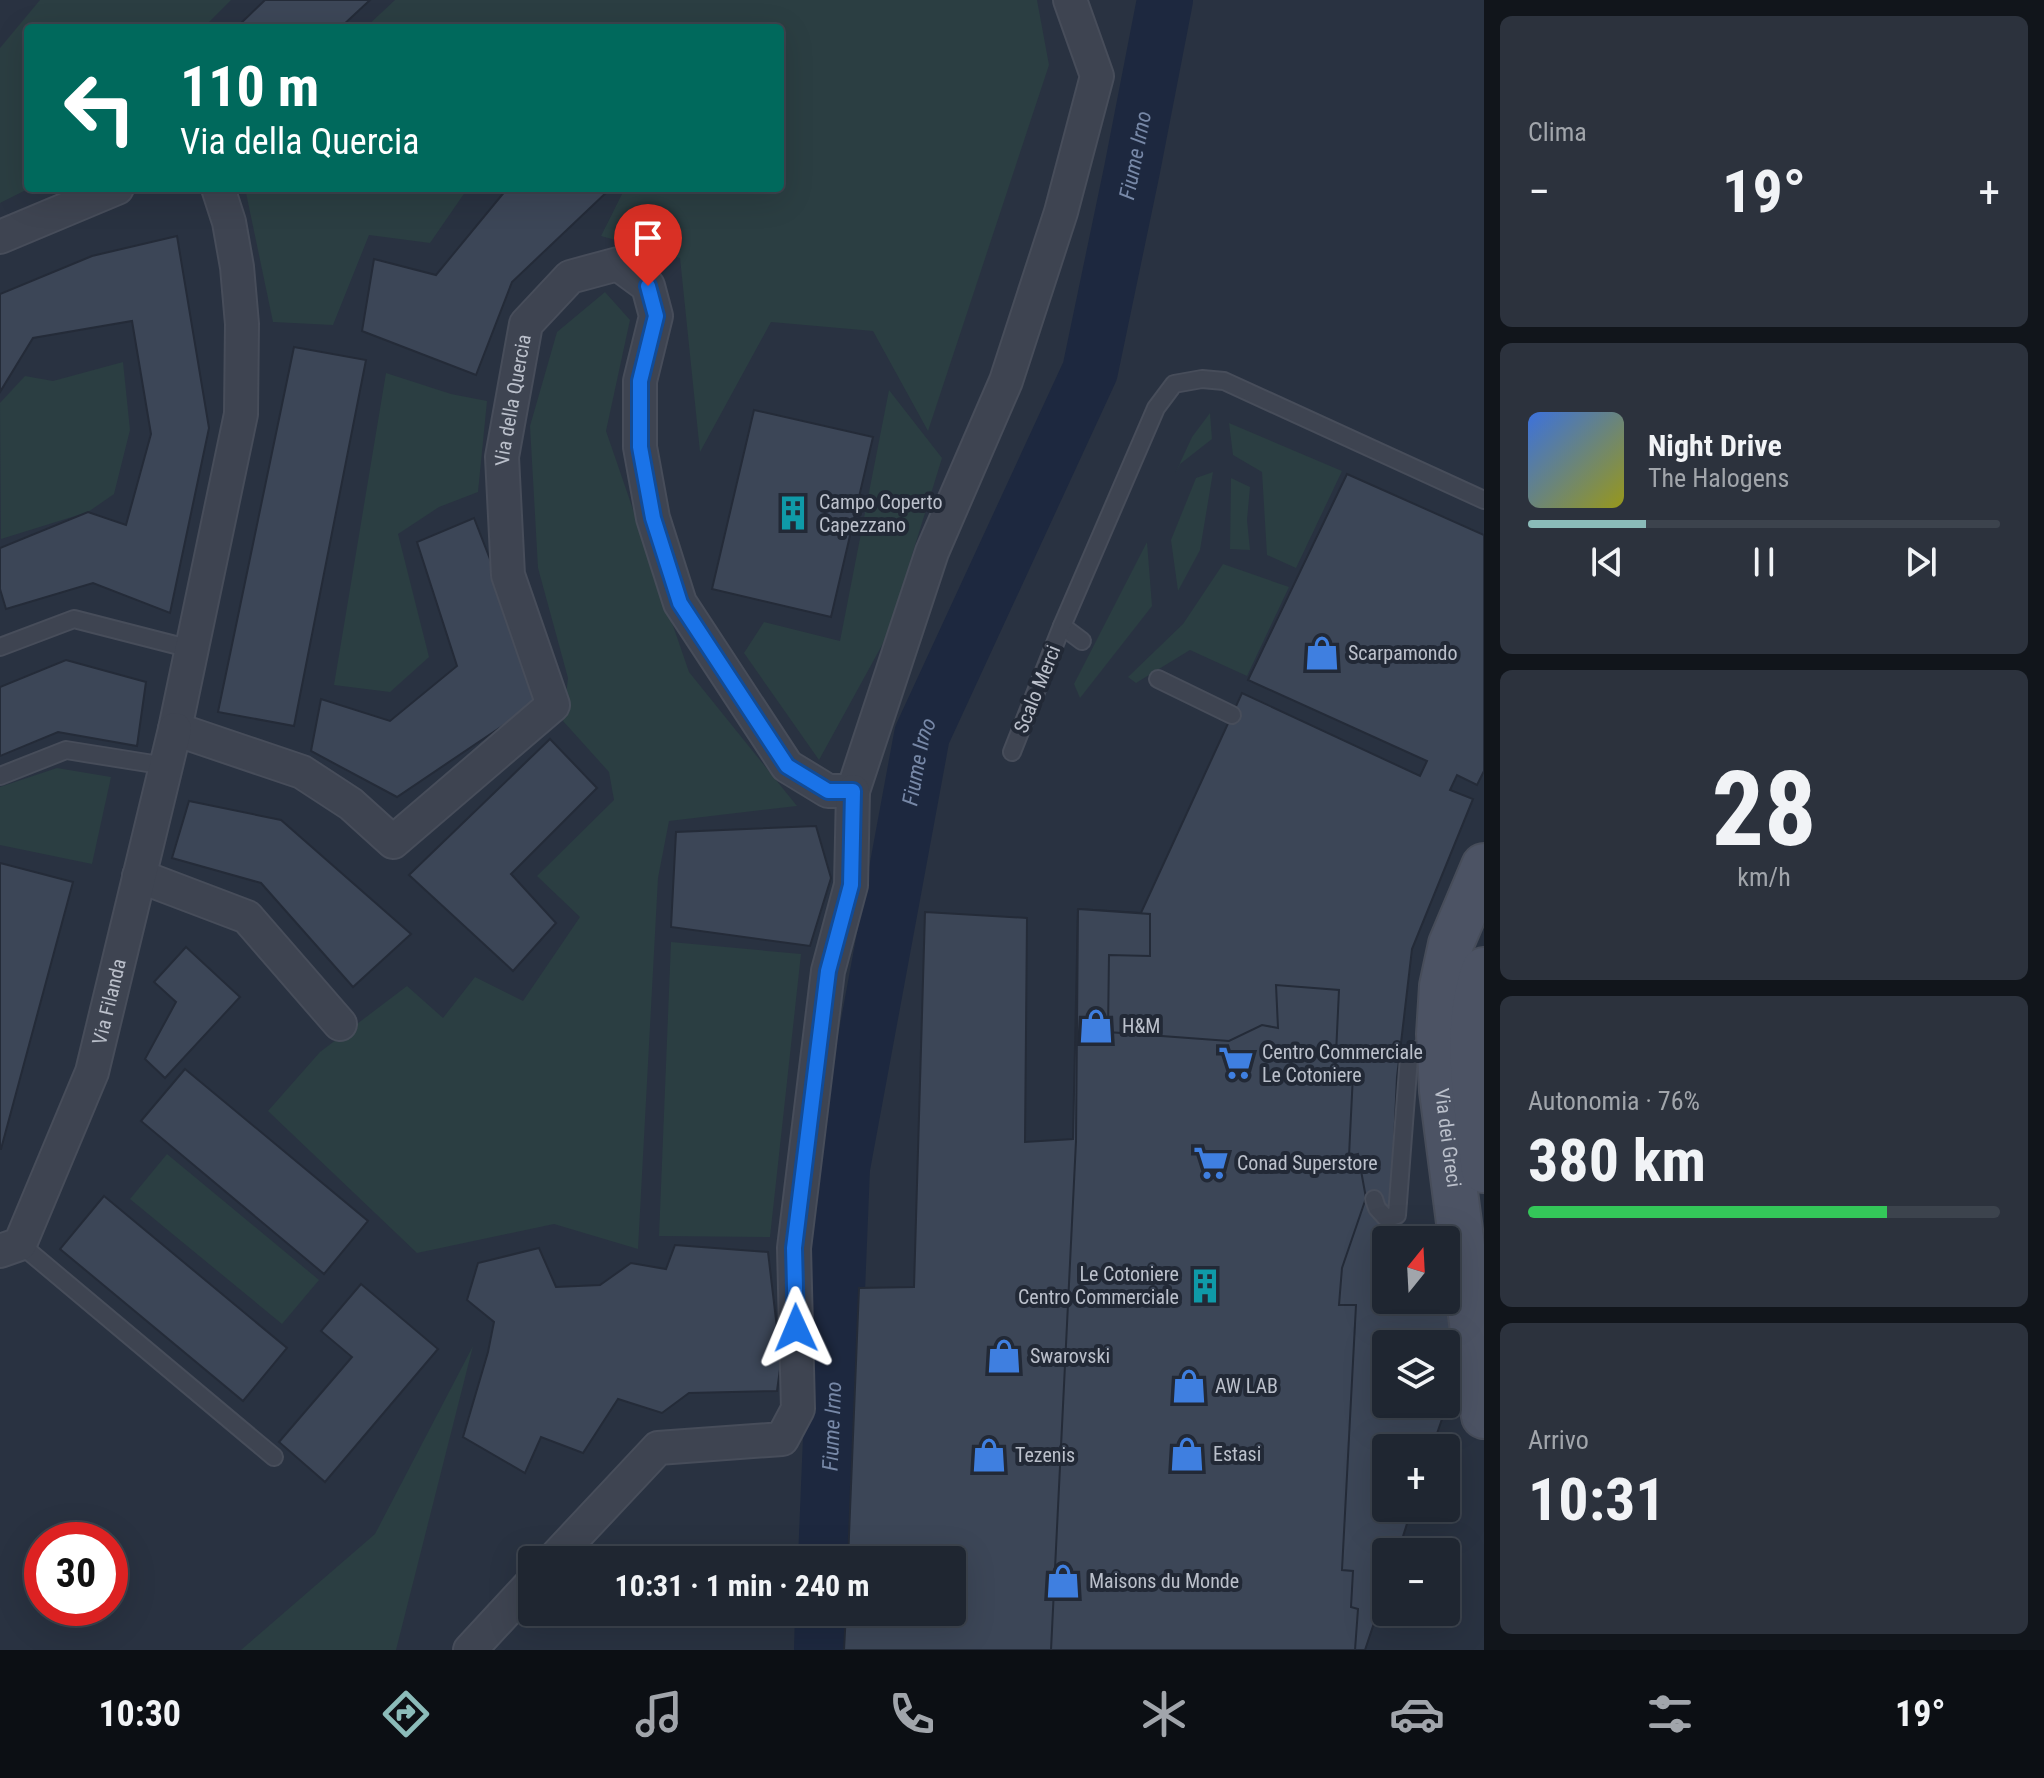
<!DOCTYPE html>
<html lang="it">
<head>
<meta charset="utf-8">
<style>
  body { margin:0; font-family:"Roboto Condensed",sans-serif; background:#2c323d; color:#f1f3f6; height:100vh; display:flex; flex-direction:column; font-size:30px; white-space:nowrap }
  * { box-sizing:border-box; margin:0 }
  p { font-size:26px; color:#a1a5ab }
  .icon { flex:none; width:44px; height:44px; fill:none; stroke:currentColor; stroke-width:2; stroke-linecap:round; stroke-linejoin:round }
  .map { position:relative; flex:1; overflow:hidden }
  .sheet { display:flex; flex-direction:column; gap:16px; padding:16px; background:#11151b; width:560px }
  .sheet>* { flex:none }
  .hud { position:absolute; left:24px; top:24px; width:760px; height:168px; border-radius:8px; box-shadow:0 8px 32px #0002,0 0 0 2px #3c434d; background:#00695c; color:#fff; overflow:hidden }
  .needle { width:52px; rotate:18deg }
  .controls { position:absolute; left:1372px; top:1226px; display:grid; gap:16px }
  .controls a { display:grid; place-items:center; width:88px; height:88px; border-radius:8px; background:#1f2631; box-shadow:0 8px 32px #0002,0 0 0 2px #3c434d; font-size:40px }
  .speed { position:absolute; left:24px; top:1522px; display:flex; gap:16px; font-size:40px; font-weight:700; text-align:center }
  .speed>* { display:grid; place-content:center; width:104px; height:104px; border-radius:50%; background:#1f2631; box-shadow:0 8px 32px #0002,0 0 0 2px #3c434d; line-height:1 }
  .speed .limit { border:12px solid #d22; background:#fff; color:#111 }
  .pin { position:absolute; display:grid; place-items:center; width:68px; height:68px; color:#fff; margin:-82px -34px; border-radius:50% 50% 50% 0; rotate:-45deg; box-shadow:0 0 8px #0007 }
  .pin .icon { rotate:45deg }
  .me { position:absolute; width:88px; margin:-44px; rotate:359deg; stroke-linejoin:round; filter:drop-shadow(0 0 6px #0008) }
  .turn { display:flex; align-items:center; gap:28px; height:168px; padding:0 24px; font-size:36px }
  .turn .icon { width:104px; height:104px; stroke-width:2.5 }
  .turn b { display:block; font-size:56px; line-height:68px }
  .big { font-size:60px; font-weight:700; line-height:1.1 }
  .sheet .card { flex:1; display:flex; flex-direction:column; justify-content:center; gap:12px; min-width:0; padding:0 28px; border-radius:12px; background:#2c323d }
  .sheet .dial { align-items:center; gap:0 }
  .dial b { font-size:104px; line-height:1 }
  .song { display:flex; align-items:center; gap:24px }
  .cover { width:96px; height:96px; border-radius:12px; background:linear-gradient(135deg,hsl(220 70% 55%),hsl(60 70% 35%)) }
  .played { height:8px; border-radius:4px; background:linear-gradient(90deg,#8bbbb9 25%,#3c434d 25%) }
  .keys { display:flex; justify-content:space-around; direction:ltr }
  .heat { display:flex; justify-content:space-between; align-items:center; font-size:44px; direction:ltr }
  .charge { height:12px; border-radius:6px; background:linear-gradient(90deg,#34c759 76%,#3c434d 0) }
  .trip { position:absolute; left:518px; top:1546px; width:448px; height:80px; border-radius:8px; background:#1f2631; box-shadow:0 8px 32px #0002,0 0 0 2px #3c434d; font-weight:700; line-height:80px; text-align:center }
  .menu { display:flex; height:128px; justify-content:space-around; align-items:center; background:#0c0f14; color:#a1a5ab }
  .menu .icon { width:56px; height:56px }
  .menu .on { color:#8bbbb9 }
  .menu b { font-size:36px; color:#f1f3f6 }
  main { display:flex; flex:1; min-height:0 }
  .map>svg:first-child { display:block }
  .green { fill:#2b3e42 }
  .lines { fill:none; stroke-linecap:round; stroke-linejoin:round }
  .river { stroke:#1d283f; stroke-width:56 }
  .building { fill:#3c4657; stroke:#242b38; stroke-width:2; fill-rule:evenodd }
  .lane-casing { stroke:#474d5a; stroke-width:20 }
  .street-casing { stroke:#474d5a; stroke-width:36 }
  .secondary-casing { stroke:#474d5a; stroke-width:48 }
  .lane { stroke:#3e4451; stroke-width:16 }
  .street { stroke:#3e4451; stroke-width:32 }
  .secondary { stroke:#4c5364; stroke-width:44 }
  .route-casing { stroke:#114b97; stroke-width:20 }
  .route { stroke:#1a73e8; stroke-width:14 }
  .labels { text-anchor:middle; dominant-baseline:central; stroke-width:8; stroke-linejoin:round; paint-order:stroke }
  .street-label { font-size:20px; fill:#bbc0cb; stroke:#222936 }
  .poi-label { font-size:20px; fill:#bbc0cb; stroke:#222936; text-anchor:start }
  .water-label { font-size:22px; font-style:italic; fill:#7788a7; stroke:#222936 }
</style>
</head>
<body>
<main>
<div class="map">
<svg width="1484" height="1650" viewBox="0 0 1484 1650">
  <rect width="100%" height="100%" fill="#293241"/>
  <g class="green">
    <path d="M40 0H231L203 28H28V188H30L0 203V48Z"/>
    <path d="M395 0H1037L1049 65 928 431 873 331 771 322 700 452 680 258 601 236 625 188H780V28H365Z"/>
    <path d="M245 188H468L430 243 369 235 333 325 273 322Z"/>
    <path d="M605 292 630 320 606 431 689 672 797 806 669 821 658 878 638 1249 554 1224 417 1253 268 1111 320 1052 407 986 443 1018 475 977 523 1001 580 917 537 876 614 800 609 772 563 721 568 678 538 568 530 426 557 332Z"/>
    <path d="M123 362 130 430 114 494 88 512 1 539 0 403 25 376 53 381Z"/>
    <path d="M386 373 451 394 487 401 478 492 439 507 398 534 429 657 390 692 334 685Z"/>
    <path d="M889 390 942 458 887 636 819 760 744 653 764 622 840 641Z"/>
    <path d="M1210 413 1212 439 1180 464 1175 474 1192 437Z"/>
    <path d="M1229 423 1342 471 1296 568 1267 555 1262 472 1233 455Z"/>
    <path d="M1213 472 1200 550 1178 591 1171 540 1196 478Z"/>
    <path d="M1231 478 1250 487 1247 520 1250 550 1230 549Z"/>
    <path d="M1147 542 1152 606 1080 698 1074 684Z"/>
    <path d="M1223 564 1289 587 1247 676 1190 650 1136 683 1128 677 1183 624Z"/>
    <path d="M57 768 111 777 92 864 0 845V787Z"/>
    <path d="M671 942 801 954 770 1237 659 1236Z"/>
    <path d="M167 1154 319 1280 282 1324 130 1199Z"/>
    <path d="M473 1346 396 1650H241L375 1534Z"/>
  </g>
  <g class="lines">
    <g class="river">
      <path id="s1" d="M826 1560 842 1168 922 735 1090 371 1132 170 1165 0"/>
      <path d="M822 1650 823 1612"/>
    </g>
  </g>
  <g class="building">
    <path d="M265 0H370L340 28H236Z"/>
    <path d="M504 188 610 189 512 282 476 375 362 331 374 259 436 275 506 190Z"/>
    <path d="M177 236 209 428 170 613 93 583 6 609 0 589V548L88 512 126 525 151 434 132 321 33 338 0 392V294L92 256Z"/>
    <path d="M294 347 366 360 294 726 218 712Z"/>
    <path d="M754 410 873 437 831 617 712 589Z"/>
    <path d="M1347 474 1484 535V771L1477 785 1457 775 1450 790 1473 799 1412 949 1397 1077 1390 1233 1397 1240H1386V1300H1446L1461 1364 1432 1448H1386V1508H1412L1398 1552H1386V1587L1365 1650H844L846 1612H952V1560H848L859 1288 914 1287 925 912 1027 918 1025 1142 1073 1139 1078 909 1141 913 1242 693 1420 776 1427 761 1248 680ZM1386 1344H1446V1404H1386Z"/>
    <path d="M474 518 544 698 397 797 311 751 321 699 390 721 457 666 417 542Z"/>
    <path d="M66 660 146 682 137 746 58 732 0 756V687Z"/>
    <path d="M550 739 597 788 511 874 556 923 513 971 409 875Z"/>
    <path d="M189 801 281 820 411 934 353 987 261 883 172 858Z"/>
    <path d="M816 826 831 878 810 946 671 927 676 832Z"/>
    <path d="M0 863 73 882 1 1149H0Z"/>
    <path d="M1078 909 1150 914V956L1109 955 1108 1032 1229 1041 1262 1025 1278 1028 1276 985 1339 990 1335 1075 1353 1074 1349 1156 1358 1154 1366 1198 1342 1268 1339 1305H1356L1342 1570 1353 1571 1351 1607 1358 1609 1355 1650H1051L1076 1141Z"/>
    <path d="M186 947 240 997 165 1078 145 1059 176 1002 154 982Z"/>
    <path d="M185 1069 368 1221 324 1274 141 1121Z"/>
    <path d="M104 1196 287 1348 243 1401 60 1249Z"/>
    <path d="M675 1245 768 1252 781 1362 777 1391 689 1393 662 1413 618 1399 583 1453 541 1437 525 1473 463 1437 488 1352 494 1322 467 1300 478 1263 539 1248 556 1287 600 1285 631 1263 666 1269Z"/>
    <path d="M361 1284 438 1349 325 1482 279 1442 352 1357 321 1331Z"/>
  </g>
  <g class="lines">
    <g class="lane-casing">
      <g id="lane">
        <path d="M1062 626 1082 641"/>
        <path d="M0 647 74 619 191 649"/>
        <path d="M1158 679 1232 715"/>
        <path d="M1012 752 1062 626 1156 408 1174 384 1202 379 1224 381 1484 500"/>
        <path d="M0 776 66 750 166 766"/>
        <path d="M1374 1199 1377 1208 1386 1218 1397 1215 1409 1057 1434 1038"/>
        <path d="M20 1244 274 1457"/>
      </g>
    </g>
    <g class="street-casing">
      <g id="street">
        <path id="s2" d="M218 188 229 222 237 267 242 324 241 414 175 729 302 772 351 804 393 842 553 705 508 575 502 457 526 324 570 277 618 264 648 286 656 316 640 381V447L653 518 680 603 787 766 828 791H853L932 552 1006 381 1061 212 1097 76 1070 0"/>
        <path d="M0 237 117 188"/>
        <path d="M139 876 247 917 340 1024"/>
        <path id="s3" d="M0 1251 20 1244 92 1072 175 729"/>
        <path d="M553 1560 658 1448 782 1439 798 1409 794 1248 828 971 851 885 853 791"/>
        <path d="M470 1650 532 1583"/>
      </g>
    </g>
    <g class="secondary-casing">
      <g id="secondary">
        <path id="s4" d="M1484 866 1451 944 1442 986 1439 1034 1442 1091 1484 1416"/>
        <path d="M1484 970C1462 1030 1477 1108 1484 1170"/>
      </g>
    </g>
    <use href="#lane" class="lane"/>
    <use href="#street" class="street"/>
    <use href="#secondary" class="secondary"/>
  </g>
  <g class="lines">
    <g class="route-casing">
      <path id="route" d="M648 286 656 316 640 381V447L653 518 680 603 787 766 828 791H853L851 885 828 971 794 1248 796 1328"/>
    </g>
    <use href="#route" class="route"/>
  </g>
  <defs>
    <g id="building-bare" transform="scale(2.76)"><path d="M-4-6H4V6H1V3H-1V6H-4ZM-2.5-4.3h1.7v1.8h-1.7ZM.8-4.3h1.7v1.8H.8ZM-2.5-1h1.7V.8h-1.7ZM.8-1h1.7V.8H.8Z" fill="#0f9aa8" stroke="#222936" stroke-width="2.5" paint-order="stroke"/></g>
    <g id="shop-bare" transform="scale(2.76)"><path d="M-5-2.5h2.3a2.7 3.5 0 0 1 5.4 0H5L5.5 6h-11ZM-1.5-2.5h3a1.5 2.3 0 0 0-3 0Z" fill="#3f7fe0" stroke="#222936" stroke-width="2.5" paint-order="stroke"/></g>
    <g id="supermarket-bare" transform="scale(2.76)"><path d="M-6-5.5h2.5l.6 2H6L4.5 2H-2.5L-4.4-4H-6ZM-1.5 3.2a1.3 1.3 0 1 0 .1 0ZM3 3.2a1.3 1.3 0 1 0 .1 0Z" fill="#3f7fe0" stroke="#222936" stroke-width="2.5" paint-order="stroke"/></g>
  </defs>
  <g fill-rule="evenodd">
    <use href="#building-bare" x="793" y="513"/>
    <use href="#shop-bare" x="1322" y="653"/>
    <use href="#shop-bare" x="1096" y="1026"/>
    <use href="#supermarket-bare" x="1236" y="1063"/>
    <use href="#supermarket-bare" x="1211" y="1163"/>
    <use href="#building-bare" x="1205" y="1286"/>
    <use href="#shop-bare" x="1004" y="1356"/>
    <use href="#shop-bare" x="1189" y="1386"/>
    <use href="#shop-bare" x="1187" y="1454"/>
    <use href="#shop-bare" x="989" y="1455"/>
    <use href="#shop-bare" x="1063" y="1581"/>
  </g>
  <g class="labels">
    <g class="street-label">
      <text stroke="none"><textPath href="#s2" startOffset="1324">Via della Quercia</textPath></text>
      <text transform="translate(1037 689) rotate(-68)">Scalo Merci</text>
      <text stroke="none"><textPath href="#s3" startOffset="280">Via Filanda</textPath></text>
      <text stroke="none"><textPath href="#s4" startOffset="280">Via dei Greci</textPath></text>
    </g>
    <g class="poi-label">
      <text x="819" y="502">Campo Coperto<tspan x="819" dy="23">Capezzano</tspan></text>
      <text x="1348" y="653">Scarpamondo</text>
      <text x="1122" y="1026">H&amp;M</text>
      <text x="1262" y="1052">Centro Commerciale<tspan x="1262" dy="23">Le Cotoniere</tspan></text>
      <text x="1237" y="1163">Conad Superstore</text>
      <text x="1179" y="1274" text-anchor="end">Le Cotoniere<tspan x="1179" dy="23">Centro Commerciale</tspan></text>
      <text x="1030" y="1356">Swarovski</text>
      <text x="1215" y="1386">AW LAB</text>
      <text x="1213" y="1454">Estasi</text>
      <text x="1015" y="1455">Tezenis</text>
      <text x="1089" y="1581">Maisons du Monde</text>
    </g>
    <g class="water-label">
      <text stroke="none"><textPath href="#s1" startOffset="1454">Fiume Irno</textPath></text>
      <text stroke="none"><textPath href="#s1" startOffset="806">Fiume Irno</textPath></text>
      <text stroke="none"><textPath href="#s1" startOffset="134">Fiume Irno</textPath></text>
    </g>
  </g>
</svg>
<div class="controls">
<a><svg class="needle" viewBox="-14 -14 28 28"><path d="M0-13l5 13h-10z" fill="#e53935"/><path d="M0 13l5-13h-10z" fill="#a1a5ab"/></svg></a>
<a><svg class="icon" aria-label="layers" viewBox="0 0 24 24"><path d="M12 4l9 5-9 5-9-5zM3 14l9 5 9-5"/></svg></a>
<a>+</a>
<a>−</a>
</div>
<div class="speed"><div class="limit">30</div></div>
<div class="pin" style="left:648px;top:286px;background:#d93025"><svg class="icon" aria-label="arrive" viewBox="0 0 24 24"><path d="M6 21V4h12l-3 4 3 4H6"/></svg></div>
<svg class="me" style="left:796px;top:1328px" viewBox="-20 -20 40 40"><path d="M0-17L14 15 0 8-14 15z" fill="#1a73e8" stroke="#fff" stroke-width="4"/></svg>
<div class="trip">10:31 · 1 min · 240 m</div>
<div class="hud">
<div class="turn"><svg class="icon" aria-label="left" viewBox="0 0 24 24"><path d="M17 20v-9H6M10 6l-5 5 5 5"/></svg><div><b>110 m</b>Via della Quercia</div></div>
</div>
</div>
<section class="sheet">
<div class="card"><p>Clima</p>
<div class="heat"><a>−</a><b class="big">19°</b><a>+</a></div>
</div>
<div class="card">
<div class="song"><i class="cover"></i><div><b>Night Drive</b><p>The Halogens</p></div></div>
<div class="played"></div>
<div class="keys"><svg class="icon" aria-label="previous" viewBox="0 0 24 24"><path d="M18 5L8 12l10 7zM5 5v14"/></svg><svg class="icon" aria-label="pause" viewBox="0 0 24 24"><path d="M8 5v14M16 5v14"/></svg><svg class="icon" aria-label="next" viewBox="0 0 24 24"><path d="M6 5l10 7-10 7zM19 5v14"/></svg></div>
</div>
<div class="card dial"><b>28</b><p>km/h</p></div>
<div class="card"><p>Autonomia · 76%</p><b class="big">380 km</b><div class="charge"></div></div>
<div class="card"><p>Arrivo</p><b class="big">10:31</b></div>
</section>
</main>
<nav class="menu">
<b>10:30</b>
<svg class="icon on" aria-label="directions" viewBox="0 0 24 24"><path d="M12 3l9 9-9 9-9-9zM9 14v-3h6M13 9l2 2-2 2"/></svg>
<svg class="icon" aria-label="music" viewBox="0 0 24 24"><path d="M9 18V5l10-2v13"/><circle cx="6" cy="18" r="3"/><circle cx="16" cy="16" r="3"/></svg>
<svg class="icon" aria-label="phone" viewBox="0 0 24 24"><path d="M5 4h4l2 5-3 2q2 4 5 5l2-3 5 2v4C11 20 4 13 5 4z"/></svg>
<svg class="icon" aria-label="climate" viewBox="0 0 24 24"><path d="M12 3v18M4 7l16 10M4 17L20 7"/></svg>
<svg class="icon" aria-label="car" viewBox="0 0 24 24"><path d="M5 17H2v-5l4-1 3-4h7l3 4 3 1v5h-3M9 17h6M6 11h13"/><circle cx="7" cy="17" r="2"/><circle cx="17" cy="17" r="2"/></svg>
<svg class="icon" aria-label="filters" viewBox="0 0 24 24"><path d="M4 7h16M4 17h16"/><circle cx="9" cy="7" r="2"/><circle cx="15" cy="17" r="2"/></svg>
<b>19°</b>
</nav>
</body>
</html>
